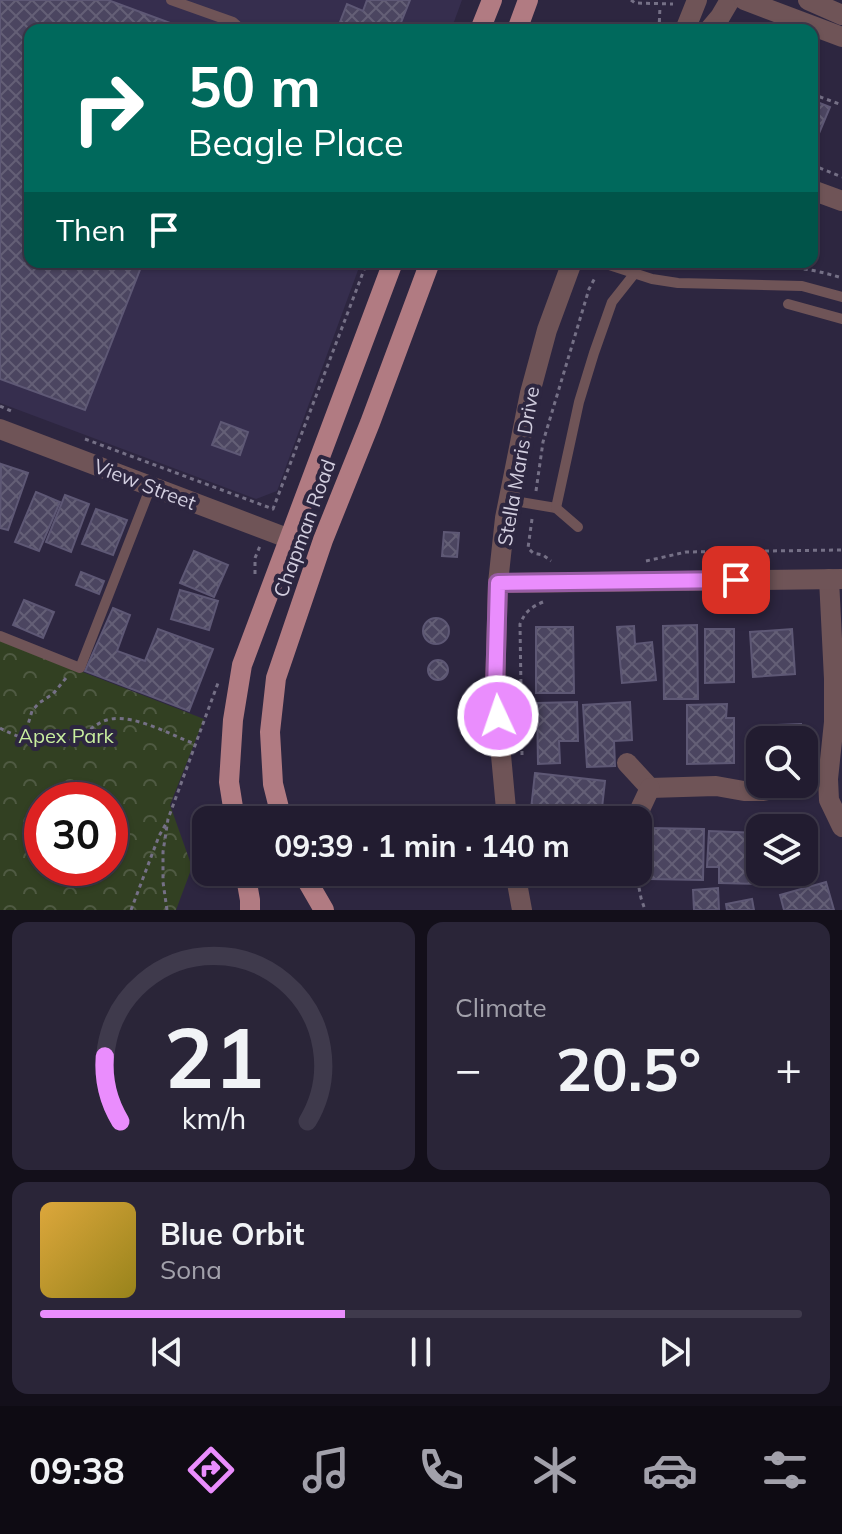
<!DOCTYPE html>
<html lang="en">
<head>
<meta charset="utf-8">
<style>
  body { margin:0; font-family:Mulish,sans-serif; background:#2a2538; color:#f1f3f6; height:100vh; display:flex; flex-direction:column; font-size:30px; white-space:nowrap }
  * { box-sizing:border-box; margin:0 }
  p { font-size:26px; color:#a2a1ab }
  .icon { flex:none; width:44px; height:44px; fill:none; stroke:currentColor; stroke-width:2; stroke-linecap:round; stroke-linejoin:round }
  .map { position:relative; height:910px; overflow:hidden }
  .details { display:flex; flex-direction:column; gap:12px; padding:12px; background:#130f1a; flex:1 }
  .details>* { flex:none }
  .guide { position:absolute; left:24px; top:24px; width:794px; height:244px; border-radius:16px; box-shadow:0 2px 6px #0004,0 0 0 2px #3f3a4c; background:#00695c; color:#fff; overflow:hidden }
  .controls { position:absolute; left:746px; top:726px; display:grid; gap:16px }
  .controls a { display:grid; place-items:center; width:72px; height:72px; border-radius:16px; background:#221c30; box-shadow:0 2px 6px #0004,0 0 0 2px #3f3a4c; font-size:40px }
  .speed { position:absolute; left:24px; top:782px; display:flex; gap:16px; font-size:40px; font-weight:700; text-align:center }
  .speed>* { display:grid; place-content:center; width:104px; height:104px; border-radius:50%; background:#221c30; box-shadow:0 2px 6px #0004,0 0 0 2px #3f3a4c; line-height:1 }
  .speed .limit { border:12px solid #d22; background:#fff; color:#111 }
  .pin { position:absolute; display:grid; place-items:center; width:68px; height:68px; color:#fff; margin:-34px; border-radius:16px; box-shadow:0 4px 12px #0006 }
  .me { position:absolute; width:88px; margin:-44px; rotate:357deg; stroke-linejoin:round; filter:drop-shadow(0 0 6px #0008) }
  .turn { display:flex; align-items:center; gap:28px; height:168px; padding:0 32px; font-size:36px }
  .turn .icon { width:104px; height:104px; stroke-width:2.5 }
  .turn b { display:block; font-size:56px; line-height:68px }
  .then { display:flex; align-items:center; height:76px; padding:0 32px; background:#0003; gap:16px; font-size:30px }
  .big { font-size:60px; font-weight:700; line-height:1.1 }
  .details .card { flex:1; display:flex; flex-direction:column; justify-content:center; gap:12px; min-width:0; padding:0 28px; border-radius:16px; background:#2a2538 }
  .details .dial { align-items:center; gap:0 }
  .dial svg { height:208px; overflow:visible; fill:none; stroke:#3f3a4c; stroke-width:7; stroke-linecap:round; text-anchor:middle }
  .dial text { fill:#f1f3f6; stroke:none }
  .song { display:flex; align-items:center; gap:24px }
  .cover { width:96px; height:96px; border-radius:12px; background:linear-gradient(135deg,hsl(40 70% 55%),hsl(50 70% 35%)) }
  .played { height:8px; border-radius:4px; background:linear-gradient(90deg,#ea8dfd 40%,#3f3a4c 40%) }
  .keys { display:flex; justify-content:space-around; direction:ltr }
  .heat { display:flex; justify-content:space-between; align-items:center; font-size:44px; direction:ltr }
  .details .tiles { flex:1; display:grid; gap:12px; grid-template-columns:1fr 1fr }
  .card:last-child { grid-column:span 2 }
  .trip { position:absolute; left:192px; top:806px; width:460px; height:80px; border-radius:16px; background:#221c30; box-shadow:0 2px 6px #0004,0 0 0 2px #3f3a4c; font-weight:700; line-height:80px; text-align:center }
  .menu { display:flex; height:128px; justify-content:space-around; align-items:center; background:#0e0b13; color:#a2a1ab }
  .menu .icon { width:56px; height:56px }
  .menu .current { color:#ea8dfd }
  .menu b { font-size:36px; color:#f1f3f6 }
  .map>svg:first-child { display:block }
  .built { fill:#362e4e }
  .forest { fill:url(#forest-crowns); fill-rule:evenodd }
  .building { fill:url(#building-cross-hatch); stroke:#5e5875; stroke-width:2 }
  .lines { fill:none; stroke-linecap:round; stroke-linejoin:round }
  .path { stroke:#757086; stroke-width:3; stroke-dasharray:4 4; stroke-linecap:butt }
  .service { stroke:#6f5457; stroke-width:10 }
  .minor { stroke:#6f5457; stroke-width:20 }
  .tertiary { stroke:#6f5457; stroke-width:20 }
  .primary { stroke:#b17b82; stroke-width:20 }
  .route-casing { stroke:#985ca4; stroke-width:20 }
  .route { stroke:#ea8dfd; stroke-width:14 }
  .labels { text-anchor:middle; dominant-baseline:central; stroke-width:8; stroke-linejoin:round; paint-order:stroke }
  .street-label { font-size:20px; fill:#d2cedf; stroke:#2d2640 }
  .park-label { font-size:20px; fill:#c8ee9f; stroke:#2d2640 }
</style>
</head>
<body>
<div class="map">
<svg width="842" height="910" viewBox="0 0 842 910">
  <defs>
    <pattern id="forest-crowns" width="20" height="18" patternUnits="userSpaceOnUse" patternTransform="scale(2)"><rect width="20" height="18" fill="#324022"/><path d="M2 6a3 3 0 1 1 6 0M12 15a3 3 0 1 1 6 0" fill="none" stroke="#4f5a42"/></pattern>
    <pattern id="building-cross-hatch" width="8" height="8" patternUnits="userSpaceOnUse" patternTransform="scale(2)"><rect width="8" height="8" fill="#4b4560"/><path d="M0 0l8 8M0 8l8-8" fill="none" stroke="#645f76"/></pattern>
  </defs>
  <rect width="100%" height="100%" fill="#2d2640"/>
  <path class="built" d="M0 0H462L451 30H30V262H361L277 491 256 499 0 403Z"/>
  <path class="forest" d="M0 640 204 719 170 805 192 867 176 910H0ZM42 800H110V868H42Z"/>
  <g class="building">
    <path d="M0 0H108L189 30H30V262H143L85 410 0 379Z"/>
    <path d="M367 0H410L398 30H337L347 4 363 11Z"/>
    <path d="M812 100 830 107 812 150Z"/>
    <path d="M221 422 248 432 240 455 212 445Z"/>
    <path d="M1 464 28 473 8 530 0 528Z"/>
    <path d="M36 492 60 502 39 551 15 542Z"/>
    <path d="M65 495 89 504 71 552 46 542Z"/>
    <path d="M96 509 127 520 113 555 82 544Z"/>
    <path d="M444 532 459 533 457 557 442 556Z"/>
    <path d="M194 551 228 565 214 597 180 583Z"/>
    <path d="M81 572 104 581 99 594 76 585Z"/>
    <path d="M180 590 218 601 209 630 171 619Z"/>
    <path d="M24 600 54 612 43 638 13 625Z"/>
    <path d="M113 608 130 615 117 651 145 661 158 629 213 649 189 711 85 671Z"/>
    <circle cx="436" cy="631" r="13"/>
    <path d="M697 625 698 699H664L663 626Z"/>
    <path d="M634 626 635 644 652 642 656 680 622 683 617 627Z"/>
    <path d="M536 627H573L574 693H536Z"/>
    <path d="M705 629H734V682L705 683Z"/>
    <path d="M792 629 795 674 753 677 750 632Z"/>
    <circle cx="438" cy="670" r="10"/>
    <path d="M577 702 578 741H559L560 763 538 764 537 703Z"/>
    <path d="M630 702 632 740 614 741 615 766 587 767 583 705Z"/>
    <path d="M727 704 726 718H734V763L687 764V705Z"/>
    <path d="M801 724V740H760V765H750L749 736 777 735V725Z"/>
    <path d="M535 773 605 781 601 817 531 809Z"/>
    <path d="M649 828 704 829 703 880 649 879Z"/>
    <path d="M804 830 809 831 807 876 760 874V884L719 883V867H707L709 831 760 833V872H804Z"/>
    <path d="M826 882 834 910H784L780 895Z"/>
    <path d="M718 888 719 910H694L693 890Z"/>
    <path d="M752 899 754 910H727L726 904Z"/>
  </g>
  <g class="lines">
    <g class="path">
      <path d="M631 0 635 3 673 4"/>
      <path d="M659 30 660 6"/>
      <path d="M812 94 842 105"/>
      <path d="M812 165 842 177"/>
      <path d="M756 268C789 266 810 268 842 278"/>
      <path d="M0 406 11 411"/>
      <path d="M85 439 273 509 367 262"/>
      <path d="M536 491 543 442 589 289 596 276"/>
      <path d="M532 519 528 548 533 553 543 555 551 561"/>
      <path d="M646 561 686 552 842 550"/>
      <path d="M255 574V558L260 546"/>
      <path d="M0 728C22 740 54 749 78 737 90 731 98 721 111 719 136 715 171 735 195 744"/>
      <path d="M24 738 32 711 39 703 53 694 66 678"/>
      <path d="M522 755 520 624C525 612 531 607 543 602"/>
      <path d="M636 872 641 898 645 910"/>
      <path d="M131 910 159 836 167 822"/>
      <path d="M167 910 163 882V852L168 819 218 683"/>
    </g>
    <g class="service">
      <path d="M171 0 233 22 242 30"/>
      <path d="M600 262 652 279 678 283 802 286 842 297"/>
      <path d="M788 304 842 319"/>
      <path d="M508 500 556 508 578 527"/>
      <path d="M556 508 579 402 594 353 612 302 635 273"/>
      <path d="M0 636 80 668 151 486"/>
    </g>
    <g class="minor">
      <path d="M685 30 697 0"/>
      <path d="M709 30 720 17 730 0"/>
      <path d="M812 190 842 201"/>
      <path d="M0 429 290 539"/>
      <path d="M829 579 834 679V722L828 779 829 800 842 827"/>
      <path d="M498 583 842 579"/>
      <path d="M627 763 650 788"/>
      <path d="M650 788 716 786 744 791H763L801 784"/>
      <path d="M507 820 495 690 498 583 505 518 530 393 547 330 572 262"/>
      <path d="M635 820 650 788"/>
      <path d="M515 872 522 910"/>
    </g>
    <g class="tertiary">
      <path d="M744 0 842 37"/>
      <path d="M808 0 842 15"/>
    </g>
    <g class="primary">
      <path d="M480 30 492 0"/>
      <path d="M517 30 528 0"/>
      <path d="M235 820 229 782 233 720 242 665 393 262"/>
      <path d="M282 820 273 784 270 732 276 678 323 540 370 423 430 262"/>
      <path d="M245 872 250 900V910"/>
      <path d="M302 872 324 910"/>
    </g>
  </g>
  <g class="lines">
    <g class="route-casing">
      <path id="route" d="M498 716 495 690 498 583 736 580"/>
    </g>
    <use href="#route" class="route"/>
  </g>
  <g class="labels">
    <g class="street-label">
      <text transform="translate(518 466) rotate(-80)">Stella Maris Drive</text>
      <text transform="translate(145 484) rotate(21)">View Street</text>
      <text transform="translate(304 528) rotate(-70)">Chapman Road</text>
    </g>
    <g class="park-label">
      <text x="66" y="735">Apex Park</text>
    </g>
  </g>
</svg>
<div class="controls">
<a><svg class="icon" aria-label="search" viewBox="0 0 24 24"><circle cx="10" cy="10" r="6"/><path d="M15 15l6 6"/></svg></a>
<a><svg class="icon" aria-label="layers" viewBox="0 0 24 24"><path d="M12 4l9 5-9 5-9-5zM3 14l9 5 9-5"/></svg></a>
</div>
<div class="speed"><div class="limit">30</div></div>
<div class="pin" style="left:736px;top:580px;background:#d93025"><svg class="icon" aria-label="arrive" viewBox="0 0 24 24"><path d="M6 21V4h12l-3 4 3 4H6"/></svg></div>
<svg class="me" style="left:498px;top:716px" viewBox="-20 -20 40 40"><circle r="17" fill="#ea8dfd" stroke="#fff" stroke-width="3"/><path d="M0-11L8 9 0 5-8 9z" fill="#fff"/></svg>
<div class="trip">09:39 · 1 min · 140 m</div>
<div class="guide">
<div class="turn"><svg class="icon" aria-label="right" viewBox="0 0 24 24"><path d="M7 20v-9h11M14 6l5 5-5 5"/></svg><div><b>50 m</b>Beagle Place</div></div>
<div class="then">Then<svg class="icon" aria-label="arrive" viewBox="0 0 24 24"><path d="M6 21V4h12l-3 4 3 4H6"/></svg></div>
</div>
</div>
<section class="details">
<div class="tiles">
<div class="card dial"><svg viewBox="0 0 100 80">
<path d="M14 69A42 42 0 1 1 86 69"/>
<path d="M14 69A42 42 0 0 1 8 44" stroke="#ea8dfd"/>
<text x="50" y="56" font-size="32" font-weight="700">21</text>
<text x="50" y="72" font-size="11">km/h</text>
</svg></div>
<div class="card"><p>Climate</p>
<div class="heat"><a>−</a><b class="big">20.5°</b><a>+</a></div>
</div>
<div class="card">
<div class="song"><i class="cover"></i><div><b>Blue Orbit</b><p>Sona</p></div></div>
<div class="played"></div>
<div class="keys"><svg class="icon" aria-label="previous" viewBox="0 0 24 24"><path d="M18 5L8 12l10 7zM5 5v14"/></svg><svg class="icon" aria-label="pause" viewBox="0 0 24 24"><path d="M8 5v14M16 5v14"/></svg><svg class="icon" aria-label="next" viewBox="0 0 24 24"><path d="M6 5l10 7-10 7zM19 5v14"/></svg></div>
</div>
</div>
</section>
<nav class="menu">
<b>09:38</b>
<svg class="icon current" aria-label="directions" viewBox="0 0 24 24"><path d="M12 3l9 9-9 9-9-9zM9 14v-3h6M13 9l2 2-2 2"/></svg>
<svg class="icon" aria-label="music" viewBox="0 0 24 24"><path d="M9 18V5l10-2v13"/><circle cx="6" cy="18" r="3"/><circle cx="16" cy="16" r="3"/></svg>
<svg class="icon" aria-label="phone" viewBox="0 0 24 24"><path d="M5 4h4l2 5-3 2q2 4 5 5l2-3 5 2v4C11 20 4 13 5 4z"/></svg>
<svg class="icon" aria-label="climate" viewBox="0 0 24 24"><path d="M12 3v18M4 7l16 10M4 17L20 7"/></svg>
<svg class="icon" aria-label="car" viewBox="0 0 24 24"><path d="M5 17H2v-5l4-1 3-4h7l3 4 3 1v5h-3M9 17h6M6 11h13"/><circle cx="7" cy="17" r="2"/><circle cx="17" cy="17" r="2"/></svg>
<svg class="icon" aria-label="filters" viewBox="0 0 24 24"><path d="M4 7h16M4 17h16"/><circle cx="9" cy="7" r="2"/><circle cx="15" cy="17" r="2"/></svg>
</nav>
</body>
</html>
